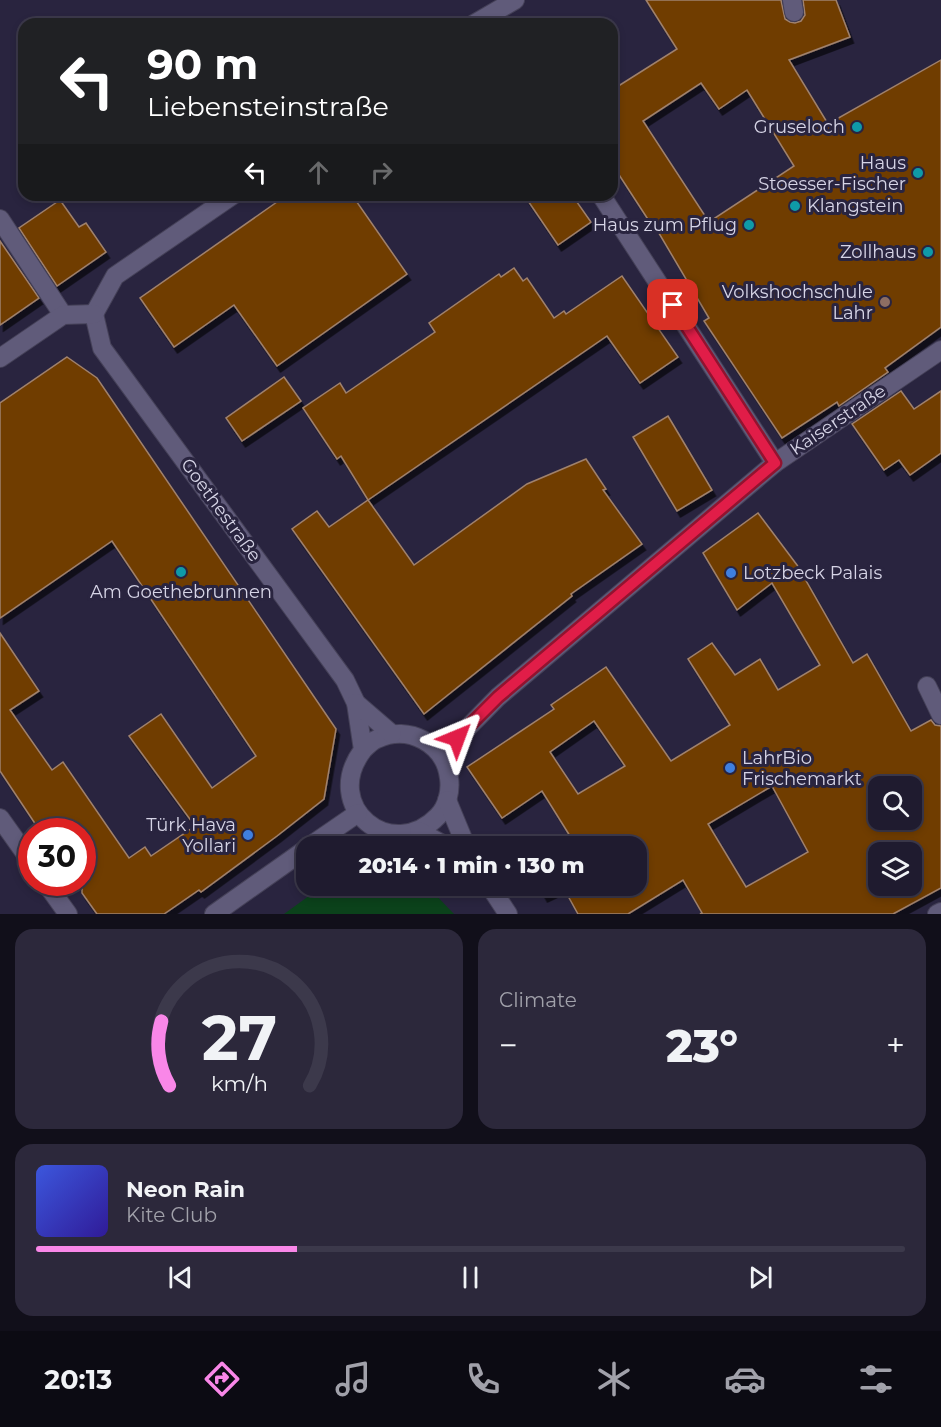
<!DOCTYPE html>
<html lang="en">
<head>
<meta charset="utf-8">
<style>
  body { margin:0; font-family:Montserrat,sans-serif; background:#2c283b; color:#f1f3f6; height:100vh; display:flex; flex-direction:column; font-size:22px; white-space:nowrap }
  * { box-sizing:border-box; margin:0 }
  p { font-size:20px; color:#a1a1aa }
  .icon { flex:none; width:33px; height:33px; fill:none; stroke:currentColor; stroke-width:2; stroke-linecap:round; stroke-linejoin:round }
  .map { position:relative; height:914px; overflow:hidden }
  .sheet { display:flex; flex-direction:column; gap:15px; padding:15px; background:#110f1a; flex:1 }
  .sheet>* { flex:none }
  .banner { position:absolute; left:18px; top:18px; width:600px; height:183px; border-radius:18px; box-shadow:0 3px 9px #0003,0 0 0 2px #3c394b; background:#202124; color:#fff; overflow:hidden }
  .controls { position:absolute; left:868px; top:776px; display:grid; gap:12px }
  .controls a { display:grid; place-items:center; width:54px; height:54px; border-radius:12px; background:#1f1b2f; box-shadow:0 3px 9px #0003,0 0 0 2px #3c394b; font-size:30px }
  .speed { position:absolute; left:18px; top:818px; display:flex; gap:12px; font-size:30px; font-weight:700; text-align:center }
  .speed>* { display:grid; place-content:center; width:78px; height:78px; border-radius:50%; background:#1f1b2f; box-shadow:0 3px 9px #0003,0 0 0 2px #3c394b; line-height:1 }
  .speed .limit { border:9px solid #d22; background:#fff; color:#111 }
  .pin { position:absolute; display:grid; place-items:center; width:51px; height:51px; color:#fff; margin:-26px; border-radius:12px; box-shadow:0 3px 9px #0006 }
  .me { position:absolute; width:66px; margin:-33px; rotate:44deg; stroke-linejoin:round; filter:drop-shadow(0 0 4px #0008) }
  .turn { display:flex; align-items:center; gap:21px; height:126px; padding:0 30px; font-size:27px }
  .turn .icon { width:78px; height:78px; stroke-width:2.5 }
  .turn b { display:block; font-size:42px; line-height:51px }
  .lanes { display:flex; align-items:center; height:57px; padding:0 30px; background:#0003; justify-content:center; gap:30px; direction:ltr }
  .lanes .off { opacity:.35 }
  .big { font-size:45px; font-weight:800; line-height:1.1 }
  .sheet .card { flex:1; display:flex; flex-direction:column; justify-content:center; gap:9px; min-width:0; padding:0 21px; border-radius:18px; background:#2c283b }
  .sheet .dial { align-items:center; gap:0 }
  .dial svg { height:156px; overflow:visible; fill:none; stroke:#3c394b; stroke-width:7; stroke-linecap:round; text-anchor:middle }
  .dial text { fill:#f1f3f6; stroke:none }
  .song { display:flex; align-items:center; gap:18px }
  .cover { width:72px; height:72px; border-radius:9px; background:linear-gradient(135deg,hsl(230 70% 55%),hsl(250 70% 35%)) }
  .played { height:6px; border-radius:3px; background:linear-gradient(90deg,#f987e8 30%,#3c394b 30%) }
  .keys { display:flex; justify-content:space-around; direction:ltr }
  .heat { display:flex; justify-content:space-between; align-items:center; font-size:33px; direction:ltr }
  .sheet .tiles { flex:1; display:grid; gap:15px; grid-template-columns:1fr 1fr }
  .card:last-child { grid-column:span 2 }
  .trip { position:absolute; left:296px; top:836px; width:351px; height:60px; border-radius:18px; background:#1f1b2f; box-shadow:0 3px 9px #0003,0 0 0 2px #3c394b; font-weight:800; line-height:60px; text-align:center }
  .tab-bar { display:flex; height:96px; justify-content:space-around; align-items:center; background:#0c0b13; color:#a1a1aa }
  .tab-bar .icon { width:42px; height:42px }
  .tab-bar .selected { color:#f987e8 }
  .tab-bar b { font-size:27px; color:#f1f3f6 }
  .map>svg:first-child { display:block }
  .green { fill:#0b421b }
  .building { fill:#6f3c06; stroke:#a0826c; stroke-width:1.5; fill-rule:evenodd; filter:url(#shadow) }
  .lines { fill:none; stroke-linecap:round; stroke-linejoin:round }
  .minor-casing { stroke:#454158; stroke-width:20 }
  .minor { stroke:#605b7a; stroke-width:18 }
  .route-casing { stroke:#92132f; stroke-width:15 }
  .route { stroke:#e11d48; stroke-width:10 }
  .culture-dot { fill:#0f9aa8; stroke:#29243f; stroke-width:2 }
  .education-dot { fill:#8d6e63; stroke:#29243f; stroke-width:2 }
  .shop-dot { fill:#3f7fe0; stroke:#29243f; stroke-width:2 }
  .labels { text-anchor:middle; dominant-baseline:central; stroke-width:6; stroke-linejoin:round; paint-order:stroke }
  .poi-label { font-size:18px; fill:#d6d4e6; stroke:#29243f; text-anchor:end }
  .street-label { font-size:18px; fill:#d6d4e6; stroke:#29243f }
</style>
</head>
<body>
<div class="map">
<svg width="941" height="914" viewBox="0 0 941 914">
  <defs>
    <filter id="shadow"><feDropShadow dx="3.5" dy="6" stdDeviation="0" flood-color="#0009"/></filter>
  </defs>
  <rect width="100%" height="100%" fill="#29243f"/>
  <path class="green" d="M324 885H423L430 889 454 914H284Z"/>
  <g class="building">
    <path d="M646 0H781L785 19 790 22 795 23 801 21 805 15 803 0H836L850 37 789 60 828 124 941 60V327L885 368 888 372 839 406 837 402 782 438 704 321 709 318 653 223 651 224 612 164V90L677 49ZM701 83 719 109 747 90 794 166 709 222 643 121Z"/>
    <path d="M287 195H352L407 274 277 366 234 305 174 347 140 298Z"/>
    <path d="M524 195H572L591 222 558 245Z"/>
    <path d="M60 200 79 227 86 223 106 252 57 286 19 228Z"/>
    <path d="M0 241 39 298 0 325Z"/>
    <path d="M514 268 523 281 527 278 554 318 564 311 566 314 622 276 678 357 640 383 607 336 368 500 341 456 337 459 303 408 340 383 346 393 435 332 429 323 499 274 501 277Z"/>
    <path d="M67 357 97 378 336 729 324 799 277 836 201 892 199 890 164 914H97L82 893V831H40L0 771V633L39 691 10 710 52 770 63 762 129 858 145 847 151 856 195 826 129 736 161 714 212 788 256 756 112 541 0 618V403Z"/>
    <path d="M284 377 301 401 242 441 226 418Z"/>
    <path d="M901 391 914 409 941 391V453L910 475 899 460 884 470 852 424Z"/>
    <path d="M668 416 712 490 677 511 633 437Z"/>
    <path d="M586 459 606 489 603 490 642 544 571 594 572 596 424 714 292 529 317 511 329 527 368 500 414 565 527 484Z"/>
    <path d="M758 513 797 565 853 663 867 654 911 731 931 720 935 725 941 726V888L893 914H700L702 913 683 880 628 914H578L563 887 544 896 538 885H636V846H549L570 836 542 791 502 818 467 767 554 709 551 705 606 667 671 761 730 725 688 659 712 643 735 675 760 659 778 690 820 665 772 583 737 610 703 553ZM594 721 625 766 578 794 550 752ZM772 786 808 852 746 887 708 824ZM879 786H912V819H879ZM879 852H912V885H879Z"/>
  </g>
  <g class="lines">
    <g class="minor-casing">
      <g id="minor">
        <path d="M792 0 794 12"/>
        <path d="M474 24 515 0"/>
        <path d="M601 195 775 463"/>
        <path d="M0 219 63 315"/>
        <path d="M94 314 102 348 345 680 356 703 363 750C320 807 392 864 438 816 447 807 451 791 449 778 445 744 409 724 377 739 372 741 367 746 363 750"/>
        <path d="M94 314 115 276 233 195"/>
        <path d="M0 358 63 315 94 314"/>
        <path d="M927 686 941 715"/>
        <path d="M356 703 392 734"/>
        <path d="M441 755 498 697 775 463 941 350"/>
        <path d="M447 800 466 846"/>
        <path d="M0 818 32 863"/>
        <path d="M419 831 446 846"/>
        <path d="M310 846 358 813"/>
        <path d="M45 882 68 914"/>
        <path d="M489 885 508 914"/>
        <path d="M214 914 306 849"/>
        <path d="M937 914 941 912"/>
      </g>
    </g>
    <use href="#minor" class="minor"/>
  </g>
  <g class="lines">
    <g class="route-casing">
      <path id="route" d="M457 738 498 697 775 463 673 305"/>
    </g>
    <use href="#route" class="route"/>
  </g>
  <g class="culture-dot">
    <circle cx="857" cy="127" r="6"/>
    <circle cx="918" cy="173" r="6"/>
    <circle cx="795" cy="206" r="6"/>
    <circle cx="749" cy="225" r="6"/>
    <circle cx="928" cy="252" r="6"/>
    <circle cx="181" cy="572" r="6"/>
  </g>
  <circle class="education-dot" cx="885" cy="302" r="6"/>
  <g class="shop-dot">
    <circle cx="731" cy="573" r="6"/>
    <circle cx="730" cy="768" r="6"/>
    <circle cx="248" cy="835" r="6"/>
  </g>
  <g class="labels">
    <g class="poi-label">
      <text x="845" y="127">Gruseloch</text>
      <text x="906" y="163">Haus<tspan x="906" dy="21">Stoesser-Fischer</tspan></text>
      <text x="807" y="206" text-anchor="start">Klangstein</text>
      <text x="737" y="225">Haus zum Pflug</text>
      <text x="916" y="252">Zollhaus</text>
      <text x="873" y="292">Volkshochschule<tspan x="873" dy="21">Lahr</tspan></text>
      <text x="743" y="573" text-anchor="start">Lotzbeck Palais</text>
      <text x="181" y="592" text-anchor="middle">Am Goethebrunnen</text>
      <text x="742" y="758" text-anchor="start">LahrBio<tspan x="742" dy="21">Frischemarkt</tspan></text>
      <text x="236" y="825">Türk Hava<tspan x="236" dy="21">Yollari</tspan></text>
    </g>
    <g class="street-label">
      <text transform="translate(838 420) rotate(-34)">Kaiserstraße</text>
      <text transform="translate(221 510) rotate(54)">Goethestraße</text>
    </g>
  </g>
</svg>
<div class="controls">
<a><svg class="icon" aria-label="search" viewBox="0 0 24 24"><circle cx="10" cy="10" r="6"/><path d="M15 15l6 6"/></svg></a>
<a><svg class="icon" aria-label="layers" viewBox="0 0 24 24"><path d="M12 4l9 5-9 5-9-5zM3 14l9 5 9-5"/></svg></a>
</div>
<div class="speed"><div class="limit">30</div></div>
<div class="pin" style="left:673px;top:305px;background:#d93025"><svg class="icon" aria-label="arrive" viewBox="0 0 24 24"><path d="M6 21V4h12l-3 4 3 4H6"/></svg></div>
<svg class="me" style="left:457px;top:738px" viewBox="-20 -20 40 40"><path d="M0-17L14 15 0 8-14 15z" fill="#e11d48" stroke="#fff" stroke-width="4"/></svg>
<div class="trip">20:14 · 1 min · 130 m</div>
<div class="banner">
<div class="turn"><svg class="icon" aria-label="left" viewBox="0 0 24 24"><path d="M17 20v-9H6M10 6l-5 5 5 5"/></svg><div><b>90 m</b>Liebensteinstraße</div></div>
<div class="lanes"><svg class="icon" aria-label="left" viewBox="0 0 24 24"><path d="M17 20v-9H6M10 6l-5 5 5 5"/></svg><svg class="icon off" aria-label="ahead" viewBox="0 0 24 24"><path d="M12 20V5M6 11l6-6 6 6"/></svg><svg class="icon off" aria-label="right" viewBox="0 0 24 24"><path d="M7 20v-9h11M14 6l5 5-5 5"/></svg></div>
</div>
</div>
<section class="sheet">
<div class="tiles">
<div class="card dial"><svg viewBox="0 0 100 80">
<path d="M14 69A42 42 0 1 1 86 69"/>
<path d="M14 69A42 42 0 0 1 10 36" stroke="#f987e8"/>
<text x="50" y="56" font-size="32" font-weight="700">27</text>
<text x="50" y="72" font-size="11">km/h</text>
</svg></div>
<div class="card"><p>Climate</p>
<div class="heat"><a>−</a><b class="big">23°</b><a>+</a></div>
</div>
<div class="card">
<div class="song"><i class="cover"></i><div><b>Neon Rain</b><p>Kite Club</p></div></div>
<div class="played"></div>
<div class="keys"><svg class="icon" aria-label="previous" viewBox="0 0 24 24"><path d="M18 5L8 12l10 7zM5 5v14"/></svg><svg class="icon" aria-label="pause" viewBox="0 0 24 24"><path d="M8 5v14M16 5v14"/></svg><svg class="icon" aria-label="next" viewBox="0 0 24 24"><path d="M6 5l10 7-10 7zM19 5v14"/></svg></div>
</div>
</div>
</section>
<nav class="tab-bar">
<b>20:13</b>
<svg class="icon selected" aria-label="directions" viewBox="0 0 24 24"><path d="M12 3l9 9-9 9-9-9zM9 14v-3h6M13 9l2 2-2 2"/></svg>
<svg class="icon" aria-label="music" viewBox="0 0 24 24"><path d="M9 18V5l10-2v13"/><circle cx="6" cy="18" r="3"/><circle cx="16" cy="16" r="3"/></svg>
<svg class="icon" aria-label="phone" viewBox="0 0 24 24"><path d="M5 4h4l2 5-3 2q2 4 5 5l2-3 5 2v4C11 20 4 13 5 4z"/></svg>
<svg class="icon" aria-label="climate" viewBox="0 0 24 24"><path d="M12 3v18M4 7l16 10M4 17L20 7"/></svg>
<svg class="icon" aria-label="car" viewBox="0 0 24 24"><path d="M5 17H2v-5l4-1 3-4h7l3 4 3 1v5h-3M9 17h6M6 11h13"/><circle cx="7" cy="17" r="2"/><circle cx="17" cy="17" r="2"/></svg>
<svg class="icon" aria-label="filters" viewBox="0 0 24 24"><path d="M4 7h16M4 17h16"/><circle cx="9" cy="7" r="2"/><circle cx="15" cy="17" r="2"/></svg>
</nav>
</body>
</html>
